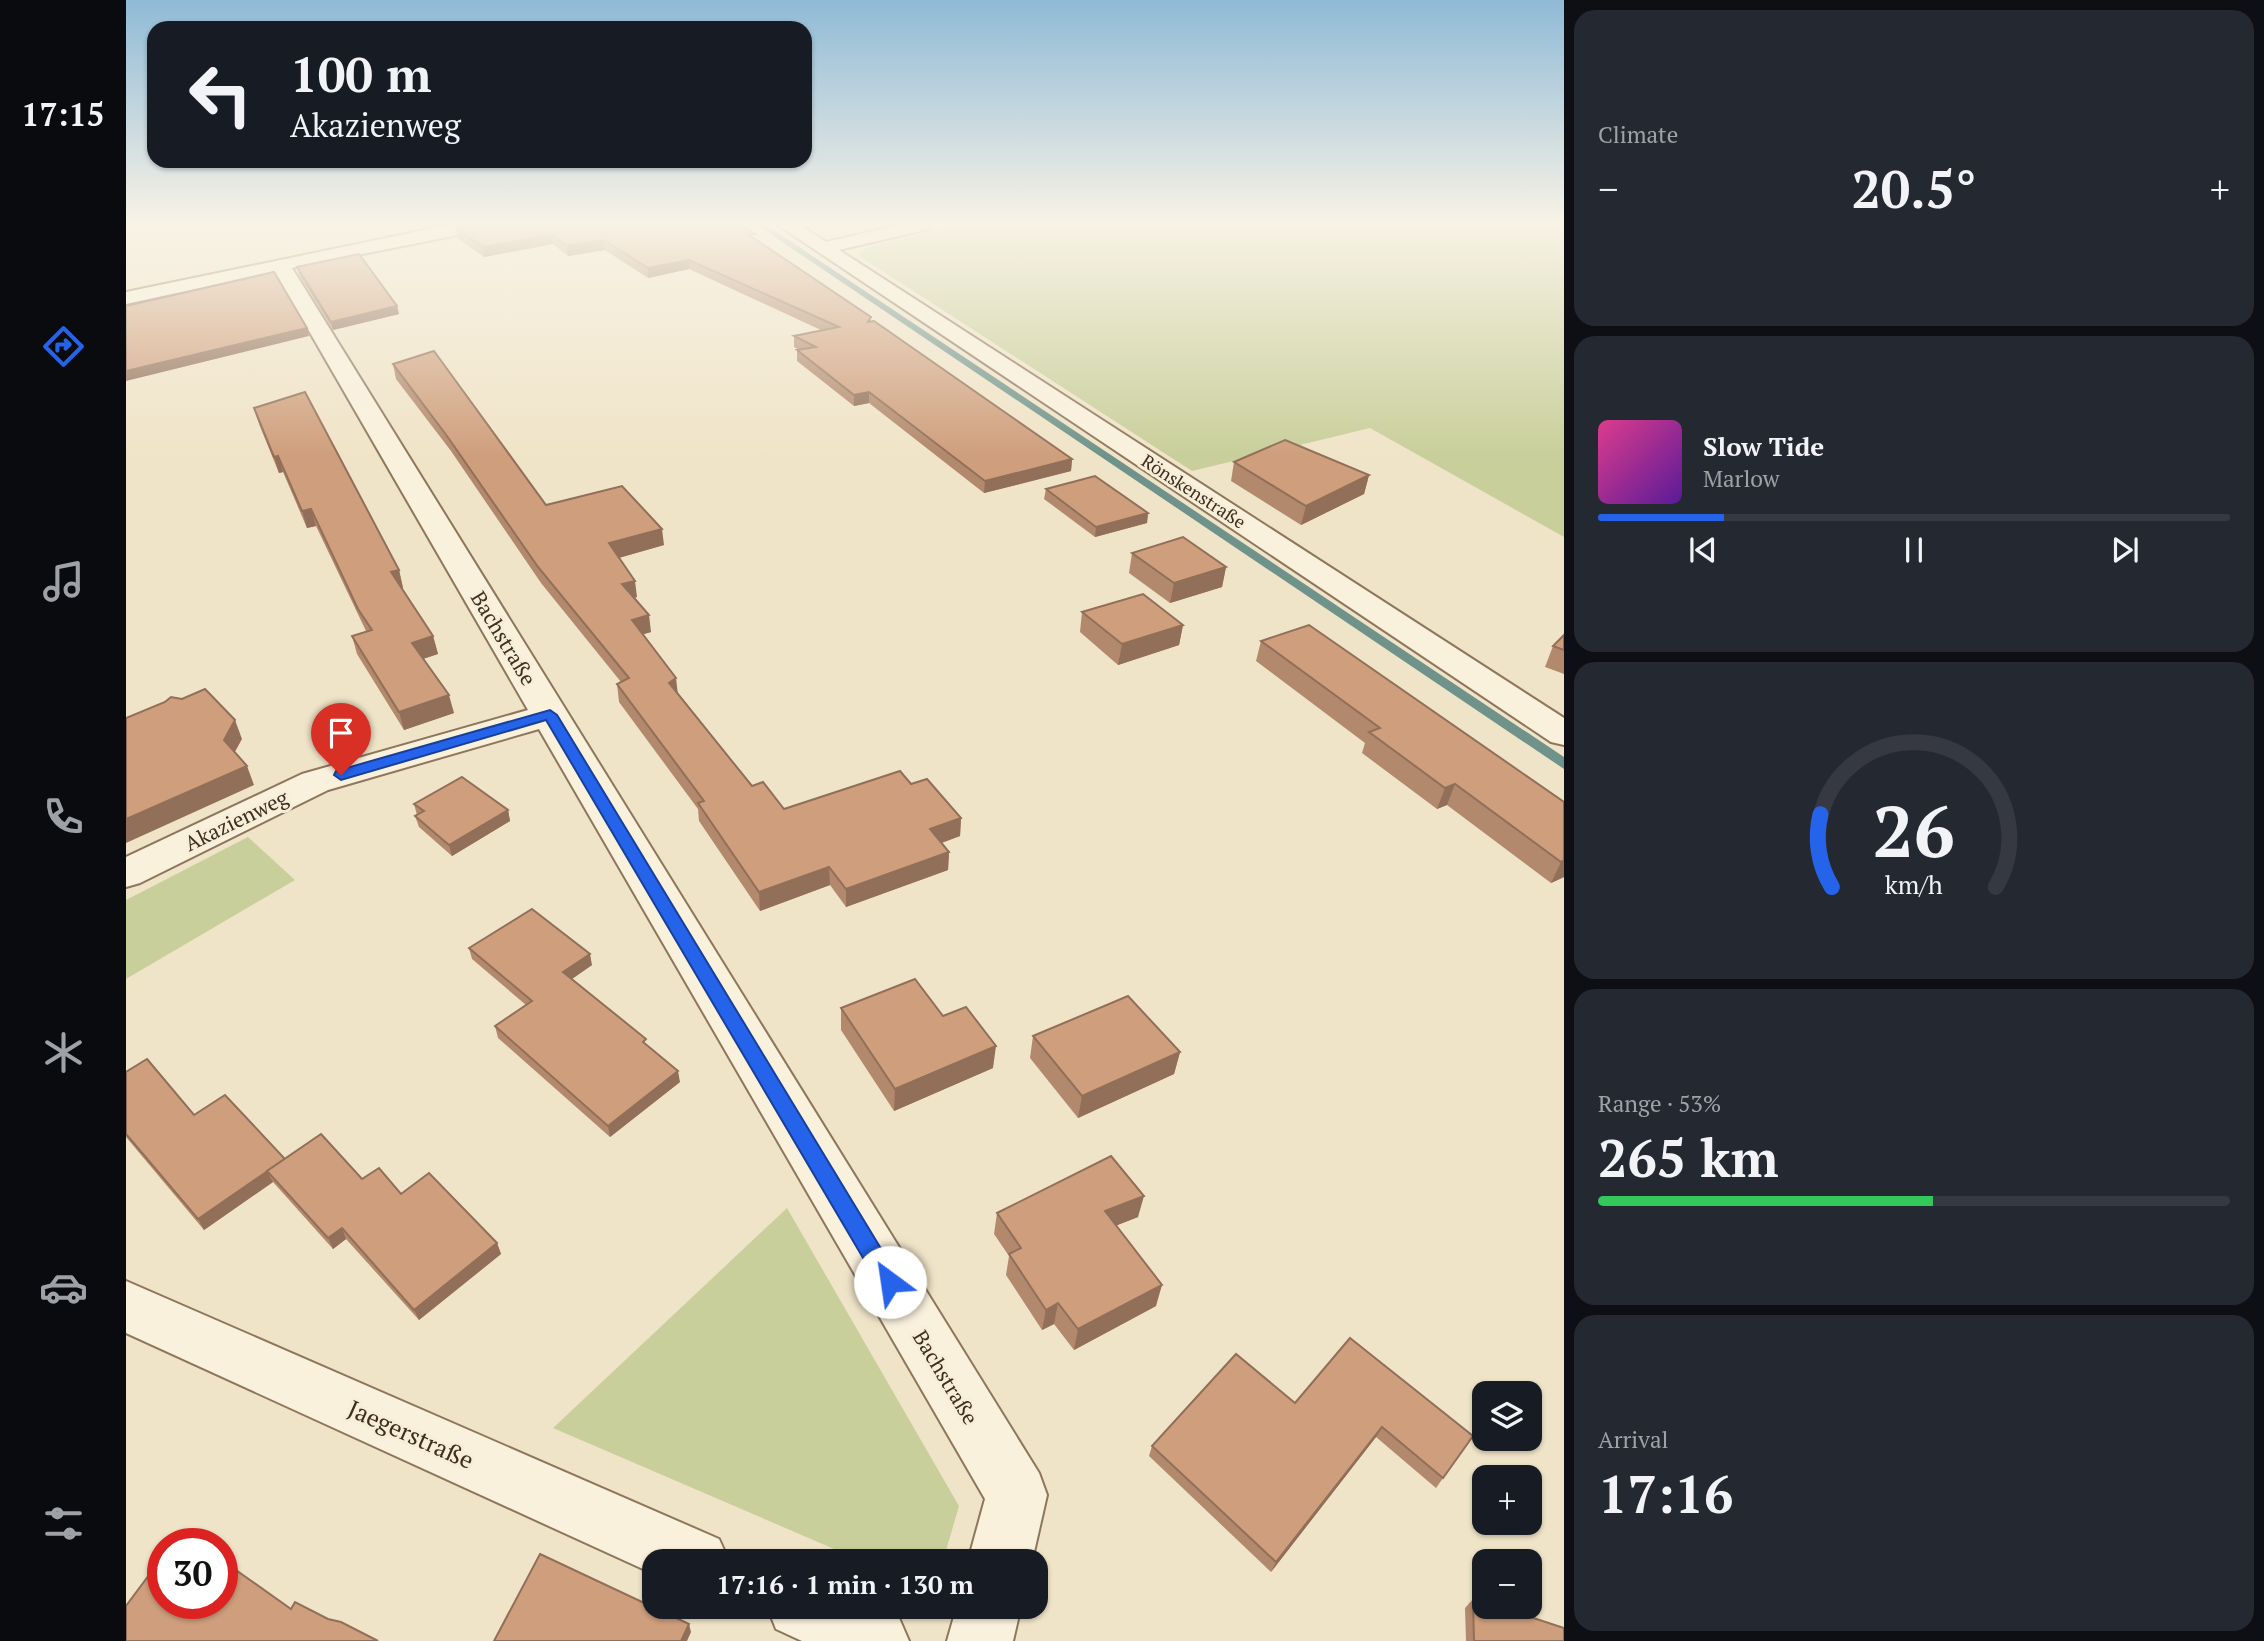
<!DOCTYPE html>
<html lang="en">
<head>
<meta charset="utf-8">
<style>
  body { margin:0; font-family:"PT Serif",serif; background:#242831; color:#f1f3f6; height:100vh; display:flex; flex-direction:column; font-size:26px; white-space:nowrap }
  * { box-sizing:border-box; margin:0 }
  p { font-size:23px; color:#9ea1a6 }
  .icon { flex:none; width:38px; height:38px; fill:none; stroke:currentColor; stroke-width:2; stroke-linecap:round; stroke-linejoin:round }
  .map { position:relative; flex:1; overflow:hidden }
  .drawer { display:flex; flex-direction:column; gap:10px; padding:10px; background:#0d0f14; width:700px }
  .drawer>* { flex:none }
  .guide { position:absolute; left:21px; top:21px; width:665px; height:147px; border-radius:21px; box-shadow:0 2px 5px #0004; background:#171b24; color:#f1f3f6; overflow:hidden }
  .controls { position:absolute; left:1346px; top:1381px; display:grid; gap:14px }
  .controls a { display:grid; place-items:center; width:70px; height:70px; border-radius:14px; background:#171b24; box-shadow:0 2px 5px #0004; font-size:35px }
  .speed { position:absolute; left:21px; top:1528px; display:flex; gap:14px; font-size:35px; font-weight:700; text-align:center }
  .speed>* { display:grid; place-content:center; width:91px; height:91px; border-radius:50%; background:#171b24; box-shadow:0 2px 5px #0004; line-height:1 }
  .speed .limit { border:10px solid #d22; background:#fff; color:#111 }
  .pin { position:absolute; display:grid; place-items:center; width:60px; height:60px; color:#fff; margin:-72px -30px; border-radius:50% 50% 50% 0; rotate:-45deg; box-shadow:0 0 7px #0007 }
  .pin .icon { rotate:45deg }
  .me { position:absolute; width:77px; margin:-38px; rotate:329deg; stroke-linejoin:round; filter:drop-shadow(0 0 5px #0008) }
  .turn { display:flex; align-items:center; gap:24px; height:147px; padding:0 28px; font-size:32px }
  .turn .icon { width:91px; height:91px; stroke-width:2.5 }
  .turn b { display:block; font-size:49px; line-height:60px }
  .big { font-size:52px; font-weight:800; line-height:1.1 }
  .drawer .card { flex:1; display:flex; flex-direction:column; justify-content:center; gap:10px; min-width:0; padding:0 24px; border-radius:21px; background:#242831 }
  .drawer .dial { align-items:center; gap:0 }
  .dial svg { height:182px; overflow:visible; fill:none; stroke:#363941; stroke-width:7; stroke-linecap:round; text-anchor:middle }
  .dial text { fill:#f1f3f6; stroke:none }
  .song { display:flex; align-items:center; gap:21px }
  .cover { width:84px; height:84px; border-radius:10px; background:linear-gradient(135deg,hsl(330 70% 55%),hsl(270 70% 35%)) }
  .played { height:7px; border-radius:4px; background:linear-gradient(90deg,#2563eb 20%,#363941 20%) }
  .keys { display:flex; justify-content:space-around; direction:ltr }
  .heat { display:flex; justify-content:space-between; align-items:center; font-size:38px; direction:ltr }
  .charge { height:10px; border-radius:5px; background:linear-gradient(90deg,#34c759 53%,#363941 0) }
  .trip { position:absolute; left:516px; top:1549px; width:406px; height:70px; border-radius:21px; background:#171b24; box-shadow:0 2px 5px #0004; font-weight:800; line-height:70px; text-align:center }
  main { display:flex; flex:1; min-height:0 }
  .dock { display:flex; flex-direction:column; width:126px; justify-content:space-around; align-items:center; background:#090b0e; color:#9ea1a6 }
  .dock .icon { width:49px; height:49px }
  .dock .selected { color:#2563eb }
  .dock b { font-size:32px; color:#f1f3f6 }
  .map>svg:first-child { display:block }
  .green { fill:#c9cf9b }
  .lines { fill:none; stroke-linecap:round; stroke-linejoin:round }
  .stream { fill:#6f938a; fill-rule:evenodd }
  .minor-casing { stroke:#8d765c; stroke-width:4 }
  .minor { fill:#faf1dc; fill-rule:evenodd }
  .wall { fill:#b2896c }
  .shaded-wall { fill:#916f58 }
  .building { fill:#cf9f7d; stroke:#916f58; stroke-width:2 }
  .route { fill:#2563eb; stroke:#184099; stroke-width:2 }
  .labels { text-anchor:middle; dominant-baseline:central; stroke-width:6; stroke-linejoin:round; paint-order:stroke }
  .far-street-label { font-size:18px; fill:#3d2e20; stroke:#f7eed8 }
  .street-label { font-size:21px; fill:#3d2e20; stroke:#f7eed8 }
  .near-street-label { font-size:24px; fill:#3d2e20; stroke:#f7eed8 }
</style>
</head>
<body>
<main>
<nav class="dock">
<b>17:15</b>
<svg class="icon selected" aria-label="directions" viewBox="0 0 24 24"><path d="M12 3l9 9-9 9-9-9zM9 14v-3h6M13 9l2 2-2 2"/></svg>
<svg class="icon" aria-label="music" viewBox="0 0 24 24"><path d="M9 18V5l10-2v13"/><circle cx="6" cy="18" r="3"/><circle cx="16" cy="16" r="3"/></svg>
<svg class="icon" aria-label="phone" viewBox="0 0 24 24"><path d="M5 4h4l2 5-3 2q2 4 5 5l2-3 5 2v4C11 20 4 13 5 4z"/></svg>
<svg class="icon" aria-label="climate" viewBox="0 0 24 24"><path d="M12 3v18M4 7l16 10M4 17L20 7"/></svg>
<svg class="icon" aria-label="car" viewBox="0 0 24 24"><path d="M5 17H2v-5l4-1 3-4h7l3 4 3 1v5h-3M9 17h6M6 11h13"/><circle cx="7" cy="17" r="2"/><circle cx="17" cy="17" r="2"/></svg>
<svg class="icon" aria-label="filters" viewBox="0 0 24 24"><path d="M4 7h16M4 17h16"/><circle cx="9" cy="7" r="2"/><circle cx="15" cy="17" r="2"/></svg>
</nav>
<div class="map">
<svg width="1438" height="1641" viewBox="0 0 1438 1641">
  <rect width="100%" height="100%" fill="#f0e4c8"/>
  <g class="green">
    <path d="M834 225H1438V537L1244 428 1066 471 730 254 745 246Z"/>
    <path d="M122 837 169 880 0 979V900Z"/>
    <path d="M661 1208 833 1506 817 1561H736L427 1428Z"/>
  </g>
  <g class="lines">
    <path class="stream" d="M631 225H640L1438 757V769Z"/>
    <g class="minor-casing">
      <g id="minor">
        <path d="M323 225H361L352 231 166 268 913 1473 921 1495 906 1561H842L859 1499 413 729 202 790 14 883 0 887V857L176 774 402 710 149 272 0 304V292Z"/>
        <path d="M652 225H674L700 242 773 225H805L803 229 713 250 1438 718V745L1425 742Z"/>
        <path d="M0 1281 593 1539 603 1561H528V1574L0 1333Z"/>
        <path d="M641 1606H748L773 1618 783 1641H676L650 1629Z"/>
        <path d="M831 1606H895L887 1641H821Z"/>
      </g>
    </g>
    <use href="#minor" class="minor"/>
  </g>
  <g class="wall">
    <path d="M330 228 629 239 745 321 946 459 945 471 858 493 743 403 728 406 671 361V350H674L668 347V336L697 331 563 269 522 278 479 250 442 256 427 244 358 257 331 238Z"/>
    <path d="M171 267 271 306 273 314 207 330 173 275Z"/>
    <path d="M267 364 420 505 538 545 493 558 511 597 509 598 525 632 517 634 552 693 626 786 658 809 785 784 835 818 834 836 816 843 823 852 822 870 720 907 704 885 634 911 573 821 572 809 493 702 491 684 495 682 415 583 325 451 270 379Z"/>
    <path d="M128 408 273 570 277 588H276L307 636 312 654 297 659 328 713 278 730 231 654 226 636 240 631 190 526 181 528 157 472 153 473 133 424Z"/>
    <path d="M1108 462 1243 475 1238 494 1175 525 1105 481Z"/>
    <path d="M920 489 1022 513 1021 523 969 537 918 499Z"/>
    <path d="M1006 553 1100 567 1096 587 1044 603 1003 573Z"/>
    <path d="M956 612 1057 625 1053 645 992 665 954 632Z"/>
    <path d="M1438 635V674L1419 667 1427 646Z"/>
    <path d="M1135 641 1438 802V877L1425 883 1321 805 1311 809 1236 753 1239 743 1130 661Z"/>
    <path d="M288 804 382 810 384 821 326 856 293 827 289 816 291 815Z"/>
    <path d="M343 948 466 965 446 979 521 1045 554 1082 484 1137 372 1038 369 1026 400 1005 346 959Z"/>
    <path d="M715 1008 817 1016 867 1068 768 1111 715 1030Z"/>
    <path d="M907 1036 1054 1052 1048 1074 952 1118 904 1058Z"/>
    <path d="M0 1072 68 1115 159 1159 236 1179 275 1194 371 1243 375 1254 293 1320 220 1239 207 1249 147 1182 78 1230 0 1137Z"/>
    <path d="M871 1213 1012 1217 991 1225 1030 1306 948 1350 928 1324 916 1330 880 1275 883 1256 868 1234Z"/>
    <path d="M1169 1403 1347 1436 1310 1488 1250 1437 1145 1572 1023 1456 1026 1446Z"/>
    <path d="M1347 1599 1438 1641H1340L1339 1608Z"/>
  </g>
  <g class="shaded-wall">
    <path d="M426 235 427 244 358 257 357 247Z"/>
    <path d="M478 240 479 250 442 256 441 246Z"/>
    <path d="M563 260V269L522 278V268Z"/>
    <path d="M271 306 273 314 207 330 205 322Z"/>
    <path d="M181 328 183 336 0 381V371Z"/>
    <path d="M743 392V403L728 406V395Z"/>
    <path d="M152 456 157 472 153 473 148 457Z"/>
    <path d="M946 459 945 471 858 493 859 481Z"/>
    <path d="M1243 475 1238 494 1175 525 1180 506Z"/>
    <path d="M185 509 190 526 181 528 176 511Z"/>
    <path d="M1022 513 1021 523 969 537 970 527Z"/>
    <path d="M536 529 538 545 485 560 483 543Z"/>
    <path d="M1100 567 1096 587 1044 603 1048 583Z"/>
    <path d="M273 570 277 588 270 589 265 572Z"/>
    <path d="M509 581 511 597 498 600 496 584Z"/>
    <path d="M523 615 525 632 508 637 506 620Z"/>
    <path d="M1057 625 1053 645 992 665 996 644Z"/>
    <path d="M307 636 312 654 290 661 286 643Z"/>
    <path d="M550 678 552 695 543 683Z"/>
    <path d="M323 695 328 713 278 730 273 712Z"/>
    <path d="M109 720 116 739 105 759 98 740Z"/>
    <path d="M121 766 128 785 0 843V819Z"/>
    <path d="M1329 784 1321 805 1311 809 1319 788Z"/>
    <path d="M382 810 384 821 326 856 323 845Z"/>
    <path d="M835 818 834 836 803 847 804 829Z"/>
    <path d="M823 852 822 870 720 907V889Z"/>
    <path d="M1438 860V877L1425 883 1435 862Z"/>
    <path d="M703 867 704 885 634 911 633 892Z"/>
    <path d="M464 954 466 965 440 983 437 972Z"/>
    <path d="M870 1046 867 1068 768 1111 769 1089Z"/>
    <path d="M1054 1052 1048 1074 952 1118 956 1096Z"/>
    <path d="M552 1071 554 1082 484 1137 482 1126Z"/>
    <path d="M159 1159 141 1171 147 1182 78 1230 72 1219Z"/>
    <path d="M1018 1196 1012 1217 974 1232 979 1211Z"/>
    <path d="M216 1228 220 1239 207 1249 202 1238Z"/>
    <path d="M371 1243 375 1254 293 1320 288 1310Z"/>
    <path d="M1036 1285 1030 1306 948 1350 952 1329Z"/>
    <path d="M932 1303 928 1324 916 1330 920 1310Z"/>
    <path d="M1256 1427 1250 1437 1145 1572 1150 1562Z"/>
    <path d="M563 1624 565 1632 561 1641H555Z"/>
  </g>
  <g class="building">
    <path d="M346 225H616L629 234 623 235 745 317 742 322 748 321 946 459 859 481 743 392 728 395 671 350 690 347 668 336 713 327 563 260 522 268 478 240 441 246 426 235 357 247 330 228Z"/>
    <path d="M233 254 271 306 205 322 171 267Z"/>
    <path d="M148 272 181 328 0 371V306Z"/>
    <path d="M308 351 420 505 496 486 536 529 483 543 509 581 496 584 523 615 506 620 550 678 543 683 626 786 637 782 658 809 774 771 785 784 801 779 835 818 804 829 823 852 720 889 703 867 633 892 572 803 578 801 491 684 503 678 412 567 321 436 267 364Z"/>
    <path d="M179 392 273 570 265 572 307 636 286 643 323 695 273 712 226 636 246 630 232 609 185 509 176 511 152 456 148 457 128 408Z"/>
    <path d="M1159 440 1243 475 1180 506 1108 462Z"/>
    <path d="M969 476 1022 513 970 527 920 489Z"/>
    <path d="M1057 537 1100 567 1048 583 1006 553Z"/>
    <path d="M1017 594 1057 625 996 644 956 612Z"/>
    <path d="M1183 625 1438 802V860L1435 862 1329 784 1319 788 1243 732 1254 728 1135 641Z"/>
    <path d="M1438 635V650L1427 646Z"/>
    <path d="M79 689 109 720 98 740 121 766 0 819V718L39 702 45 697 56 699Z"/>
    <path d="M336 777 382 810 323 845 289 816 298 811 288 804Z"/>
    <path d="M406 909 464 954 437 972 520 1039 517 1042 552 1071 482 1126 369 1026 406 1001 343 948Z"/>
    <path d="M789 979 817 1016 840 1007 870 1046 769 1089 715 1008Z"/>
    <path d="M1002 996 1054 1052 956 1096 907 1036Z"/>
    <path d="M21 1059 68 1115 99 1095 159 1159 72 1219 0 1134V1072Z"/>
    <path d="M195 1134 236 1179 253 1168 275 1194 303 1173 371 1243 288 1310 216 1228 202 1238 141 1171Z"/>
    <path d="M985 1156 1018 1196 979 1211 1036 1285 952 1329 932 1303 920 1310 883 1254 895 1248 871 1213Z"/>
    <path d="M1224 1338 1347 1436 1317 1478 1256 1427 1150 1562 1026 1446 1110 1354 1169 1403Z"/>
    <path d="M414 1554 563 1624 555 1641H368Z"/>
    <path d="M32 1563 37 1565V1603H96V1568L100 1563 165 1609 169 1602 202 1619 215 1622 252 1641H0V1606Z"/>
    <path d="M1347 1599 1358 1602V1606H1371L1438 1628V1641H1348Z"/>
  </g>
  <linearGradient id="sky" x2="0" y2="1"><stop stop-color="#8fbad6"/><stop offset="0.49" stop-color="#f8f3e6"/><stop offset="1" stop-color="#f8f3e6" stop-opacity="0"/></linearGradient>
  <rect width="1438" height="455" fill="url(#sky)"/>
  <path class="route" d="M424 710 431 715 771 1275 775 1282 771 1290 764 1293 756 1290 420 720 215 780 208 775 210 771Z"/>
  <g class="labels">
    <g class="far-street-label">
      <text transform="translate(1068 491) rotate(33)">Rönskenstraße</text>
    </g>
    <g class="street-label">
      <text transform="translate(378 638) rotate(59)">Bachstraße</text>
      <text transform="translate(110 820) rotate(-26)">Akazienweg</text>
      <text transform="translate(820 1377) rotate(59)">Bachstraße</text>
    </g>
    <g class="near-street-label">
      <text transform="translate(285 1434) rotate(24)">Jaegerstraße</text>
    </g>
  </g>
</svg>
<div class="controls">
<a><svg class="icon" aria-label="layers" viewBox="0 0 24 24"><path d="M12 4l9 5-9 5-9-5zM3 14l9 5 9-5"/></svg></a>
<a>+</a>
<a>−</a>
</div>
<div class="speed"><div class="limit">30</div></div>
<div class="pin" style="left:215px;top:775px;background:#d93025"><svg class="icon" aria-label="arrive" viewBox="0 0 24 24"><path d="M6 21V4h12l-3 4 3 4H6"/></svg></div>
<svg class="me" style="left:764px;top:1282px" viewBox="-20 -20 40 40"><circle r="19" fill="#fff"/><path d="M0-13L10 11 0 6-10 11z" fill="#2563eb"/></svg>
<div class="trip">17:16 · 1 min · 130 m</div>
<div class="guide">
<div class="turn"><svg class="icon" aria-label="left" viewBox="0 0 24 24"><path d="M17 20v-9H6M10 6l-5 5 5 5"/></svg><div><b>100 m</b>Akazienweg</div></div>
</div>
</div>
<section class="drawer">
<div class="card"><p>Climate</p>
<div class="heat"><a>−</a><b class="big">20.5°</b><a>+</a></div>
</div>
<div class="card">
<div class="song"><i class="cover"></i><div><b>Slow Tide</b><p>Marlow</p></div></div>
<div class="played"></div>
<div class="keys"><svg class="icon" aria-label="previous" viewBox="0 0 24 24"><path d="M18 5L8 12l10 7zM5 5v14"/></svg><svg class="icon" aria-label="pause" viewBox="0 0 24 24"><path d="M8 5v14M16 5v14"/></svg><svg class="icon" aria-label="next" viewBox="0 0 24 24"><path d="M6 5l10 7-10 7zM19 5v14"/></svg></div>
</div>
<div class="card dial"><svg viewBox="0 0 100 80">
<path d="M14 69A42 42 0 1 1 86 69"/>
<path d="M14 69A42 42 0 0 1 9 37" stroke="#2563eb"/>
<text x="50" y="56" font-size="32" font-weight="700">26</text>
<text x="50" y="72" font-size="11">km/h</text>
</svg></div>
<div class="card"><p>Range · 53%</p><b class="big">265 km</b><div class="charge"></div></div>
<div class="card"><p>Arrival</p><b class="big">17:16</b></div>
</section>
</main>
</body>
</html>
